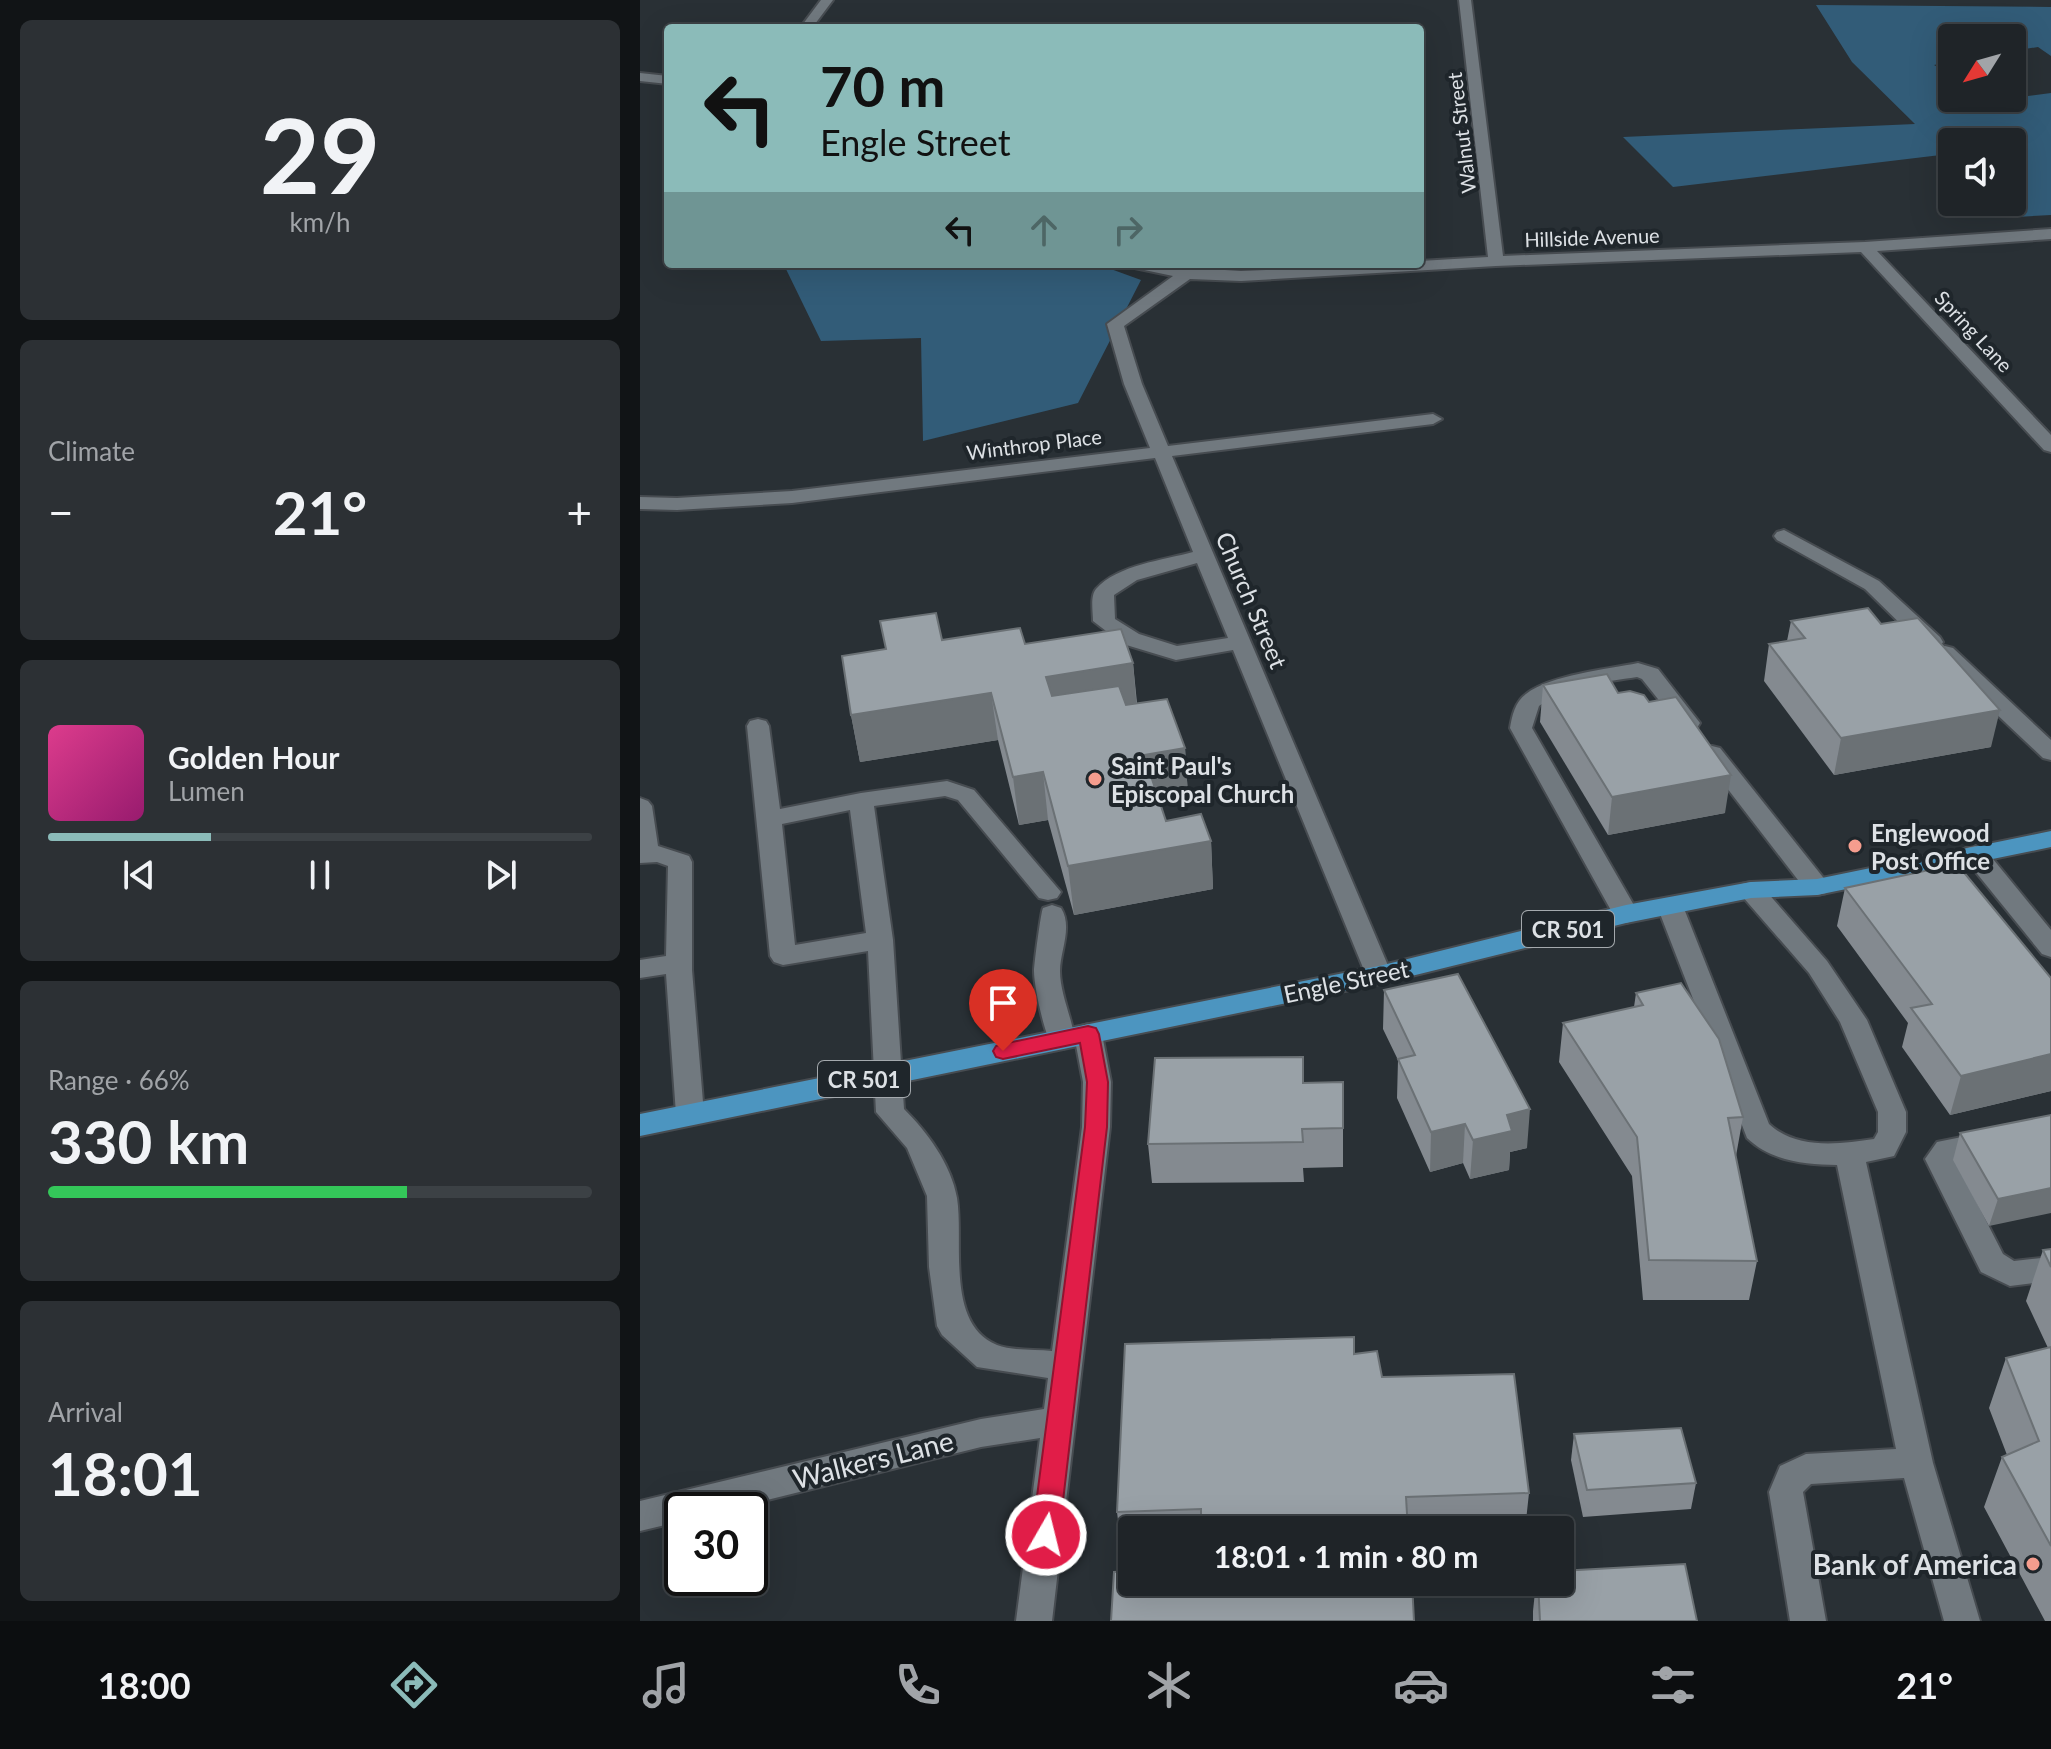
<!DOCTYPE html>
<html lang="en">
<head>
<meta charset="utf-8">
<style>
  body { margin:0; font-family:Lato,sans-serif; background:#2c3034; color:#f1f3f6; height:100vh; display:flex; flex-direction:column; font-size:30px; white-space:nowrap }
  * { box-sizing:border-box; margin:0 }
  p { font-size:26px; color:#a1a4a8 }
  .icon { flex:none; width:44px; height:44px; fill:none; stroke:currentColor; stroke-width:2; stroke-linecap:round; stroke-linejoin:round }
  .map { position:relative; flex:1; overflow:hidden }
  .side { display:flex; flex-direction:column; gap:20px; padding:20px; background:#111416; width:640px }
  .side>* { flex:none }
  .top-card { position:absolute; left:24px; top:24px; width:760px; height:244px; border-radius:8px; box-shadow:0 8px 32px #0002,0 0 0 2px #3c4145; background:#8bbbb9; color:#111; overflow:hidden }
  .needle { width:52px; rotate:233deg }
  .buttons { position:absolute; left:1298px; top:24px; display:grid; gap:16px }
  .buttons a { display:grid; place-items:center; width:88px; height:88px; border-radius:8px; background:#1f2428; box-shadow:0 8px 32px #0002,0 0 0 2px #3c4145; font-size:40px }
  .speed { position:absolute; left:24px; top:1492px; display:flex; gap:16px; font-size:40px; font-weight:700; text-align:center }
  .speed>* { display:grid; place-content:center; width:104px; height:104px; border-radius:50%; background:#1f2428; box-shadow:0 8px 32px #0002,0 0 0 2px #3c4145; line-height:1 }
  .speed .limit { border:4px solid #111; border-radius:12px; background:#fff; color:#111 }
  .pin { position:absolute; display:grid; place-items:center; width:68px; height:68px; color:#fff; margin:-82px -34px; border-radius:50% 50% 50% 0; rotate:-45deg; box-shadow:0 0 8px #0007 }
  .pin .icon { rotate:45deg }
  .me { position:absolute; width:88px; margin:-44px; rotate:8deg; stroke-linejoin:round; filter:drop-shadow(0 0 6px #0008) }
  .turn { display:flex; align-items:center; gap:28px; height:168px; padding:0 24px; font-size:36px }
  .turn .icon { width:104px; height:104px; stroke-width:2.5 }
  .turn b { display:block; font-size:56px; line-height:68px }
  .lanes { display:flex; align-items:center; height:76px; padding:0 24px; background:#0003; justify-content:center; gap:40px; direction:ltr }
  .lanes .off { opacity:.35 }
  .big { font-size:60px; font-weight:700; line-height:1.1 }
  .side .tile { flex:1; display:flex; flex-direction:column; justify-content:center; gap:12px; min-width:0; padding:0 28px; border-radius:12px; background:#2c3034 }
  .side .dial { align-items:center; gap:0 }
  .dial b { font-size:104px; line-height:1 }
  .song { display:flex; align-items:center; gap:24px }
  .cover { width:96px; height:96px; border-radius:12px; background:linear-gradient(135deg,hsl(330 70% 55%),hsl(320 70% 35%)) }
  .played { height:8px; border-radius:4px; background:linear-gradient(90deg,#8bbbb9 30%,#3c4145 30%) }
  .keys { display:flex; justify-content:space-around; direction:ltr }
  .heat { display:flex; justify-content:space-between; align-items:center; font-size:44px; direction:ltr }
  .charge { height:12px; border-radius:6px; background:linear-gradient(90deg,#34c759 66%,#3c4145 0) }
  .trip { position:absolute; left:478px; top:1516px; width:456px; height:80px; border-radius:8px; background:#1f2428; box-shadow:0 8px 32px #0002,0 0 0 2px #3c4145; font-weight:700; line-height:80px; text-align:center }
  .tab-bar { display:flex; height:128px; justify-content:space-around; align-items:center; background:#0c0e10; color:#a1a4a8 }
  .tab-bar .icon { width:56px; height:56px }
  .tab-bar .current { color:#8bbbb9 }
  .tab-bar b { font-size:36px; color:#f1f3f6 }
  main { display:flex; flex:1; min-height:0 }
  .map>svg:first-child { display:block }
  .forest { fill:#325c78 }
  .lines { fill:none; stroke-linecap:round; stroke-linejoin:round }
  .minor-casing { stroke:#474c51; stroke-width:4 }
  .major-casing { stroke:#474c51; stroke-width:4 }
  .minor { fill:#71797f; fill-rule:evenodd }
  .major { fill:#4c95c0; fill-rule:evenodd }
  .wall { fill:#848a90 }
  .shaded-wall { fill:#6b7175 }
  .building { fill:#99a1a7; stroke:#6b7175; stroke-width:2 }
  .route { fill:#e11d48; stroke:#92132f; stroke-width:2 }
  .poi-dot { fill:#f59d8e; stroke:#1f262b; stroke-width:3 }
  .labels { text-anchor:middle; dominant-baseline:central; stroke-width:8; stroke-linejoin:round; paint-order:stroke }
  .far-street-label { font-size:20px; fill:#dde1e5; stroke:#1f262b }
  .shield { fill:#1f262b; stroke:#a4a9ad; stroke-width:2 }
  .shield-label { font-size:22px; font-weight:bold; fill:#dde1e5 }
  .street-label { font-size:24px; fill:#dde1e5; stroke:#1f262b }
  .poi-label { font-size:24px; font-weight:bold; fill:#dde1e5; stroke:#1f262b; text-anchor:start }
  .near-street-label { font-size:28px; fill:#dde1e5; stroke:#1f262b }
  .near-poi-label { font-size:28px; font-weight:bold; fill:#dde1e5; stroke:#1f262b; text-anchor:end }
</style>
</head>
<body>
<main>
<section class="side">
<div class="tile dial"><b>29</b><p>km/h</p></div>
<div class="tile"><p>Climate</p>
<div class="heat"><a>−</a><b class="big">21°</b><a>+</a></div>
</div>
<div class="tile">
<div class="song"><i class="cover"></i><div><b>Golden Hour</b><p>Lumen</p></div></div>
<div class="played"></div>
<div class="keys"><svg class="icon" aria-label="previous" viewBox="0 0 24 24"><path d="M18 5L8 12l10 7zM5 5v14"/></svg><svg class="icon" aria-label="pause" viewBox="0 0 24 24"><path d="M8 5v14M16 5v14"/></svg><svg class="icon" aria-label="next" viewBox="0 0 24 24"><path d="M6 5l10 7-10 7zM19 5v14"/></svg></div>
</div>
<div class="tile"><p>Range · 66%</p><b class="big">330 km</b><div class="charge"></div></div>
<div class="tile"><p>Arrival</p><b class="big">18:01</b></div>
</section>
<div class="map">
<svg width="1411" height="1621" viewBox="0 0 1411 1621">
  <rect width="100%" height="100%" fill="#293035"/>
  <g class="forest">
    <path d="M1176 5 1411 7V56L1398 47 1372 51V38H1312V61L1294 65 1312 75V98H1372L1411 93V215L1377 217 1361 202H1372V142H1312V157L1309 154 1033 187 983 137 1275 124 1212 62Z"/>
    <path d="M457 264 501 280 438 403 283 441 281 338 181 341 144 265Z"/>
  </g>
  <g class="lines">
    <g class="minor-casing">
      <g id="minor">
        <path d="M181 0H193L172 28H160Z"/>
        <path d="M819 0H831L863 256 1225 242 1411 229V239L1237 251 1411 435V452L1404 450 1221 252 856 266 601 281 550 279 484 326 502 384 528 446 793 414 802 419 793 424 532 456 752 975 748 981 739 984 730 981 726 975 593 650 536 660 483 644 453 621C453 612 450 596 456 589 477 565 524 560 553 552L515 458 152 503 37 510 0 509V497L37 498 152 491 510 448 484 384 467 324 533 276 490 267 488 264 601 271 780 264V261L848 257ZM557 563 588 638 537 646 499 634 475 619 474 595 497 580Z"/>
        <path d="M0 73 28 76V84L0 81Z"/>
        <path d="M1144 530 1239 581 1300 637 1303 642 1300 647H1284L1225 589 1137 540 1134 536 1137 532Z"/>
        <path d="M1305 646 1313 648 1411 740V760L1403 758 1297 658 1294 653 1297 648Z"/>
        <path d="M998 663 1018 669 1060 723 1057 728H1041L1002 679 997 677C965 682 925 686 899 706L892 728 999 914 995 920 986 923 977 920 973 914 870 728C872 716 875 702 886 694 910 675 968 669 998 663Z"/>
        <path d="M118 719 126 721 129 726 140 809 221 793 307 781 334 790 421 892 417 898 408 900 399 898 318 800 305 796 234 806 253 940 264 1109C287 1132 311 1164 317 1198 324 1241 305 1324 357 1345 372 1351 395 1349 412 1351L442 1127 443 1082 435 1040 432 1046 422 1049 412 1046C404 1032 394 987 394 971 394 965 401 911 403 908L412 905 421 908C433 927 420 951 420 971 420 991 430 1014 434 1034L438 1027 448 1024 458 1027 462 1034 471 1082 470 1127 412 1621H376L400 1438 341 1447 87 1510H42V1521L0 1531V1501L341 1419 404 1409 408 1378 337 1367 302 1335 297 1326 289 1267 287 1196 267 1148 236 1112 228 951 143 965 134 962 130 956 107 726 110 721ZM210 810 226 933 155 945 142 824Z"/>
        <path d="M1072 746 1080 748 1186 881 1190 887 1186 893 1177 895 1168 893 1060 753 1064 748Z"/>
        <path d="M0 798 8 801 12 806 18 846 49 856 52 862V970L64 1114 60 1122 50 1125 40 1122 36 1114 26 974 0 978V960L26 956 28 866 17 862 0 863Z"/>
        <path d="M1335 846 1344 848 1411 930V957L1402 954 1326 860 1323 854 1326 848Z"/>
        <path d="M1111 882 1120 884 1187 961 1227 1020 1266 1112V1132L1254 1156 1226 1162 1293 1463 1340 1621H1304L1264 1478 1171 1484 1163 1492 1186 1621H1150L1129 1492 1140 1466 1166 1454 1256 1449 1197 1165C1165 1165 1131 1161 1107 1138L1017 906 1021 900 1030 898 1039 900 1043 906 1129 1124C1157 1150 1200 1144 1234 1139L1238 1132V1112L1200 1022 1169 973 1102 896 1098 890 1102 884Z"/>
        <path d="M1411 1119V1141L1315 1160 1363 1254 1374 1261 1411 1257V1281L1370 1286 1341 1272 1285 1159 1297 1142Z"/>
      </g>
    </g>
    <g class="major-casing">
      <path id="major" d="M1411 831V847L1177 895 1111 898 986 923 739 984 0 1136V1114L739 966 986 905 1111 882 1177 879Z"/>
    </g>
    <use href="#minor" class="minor"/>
    <use href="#major" class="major"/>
  </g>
  <g class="wall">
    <path d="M1151 621 1351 747 1194 775 1124 681 1129 644 1147 641Z"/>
    <path d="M302 640 385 644 493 663 497 703 545 748 548 796 519 801 526 821 571 841 573 889 434 915 408 820 379 825 358 740 220 762 211 715Z"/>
    <path d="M903 685 978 693 1085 813 968 835 900 722Z"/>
    <path d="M1205 888 1411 978V1091L1310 1115 1262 1047 1268 1023 1197 926Z"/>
    <path d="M744 990 887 1148 870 1152 869 1170 830 1179 823 1163 790 1172 757 1098 758 1060 743 1029Z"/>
    <path d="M996 993 1103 1117 1096 1156 1117 1261 1109 1300H1003L992 1176 919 1062 923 1023 994 1007Z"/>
    <path d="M663 1057 664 1083 703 1082V1167L663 1168 664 1182 512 1183 508 1144Z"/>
    <path d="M1411 1115 1349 1226 1313 1160 1320 1133Z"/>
    <path d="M1411 1249V1621H1405L1344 1507 1362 1457 1367 1455 1349 1408 1366 1358 1408 1348 1386 1301 1403 1250Z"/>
    <path d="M714 1354 742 1377 889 1493 885 1530H492V1561H483L477 1512Z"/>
    <path d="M934 1434 1056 1483 1051 1509 943 1517 931 1460Z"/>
    <path d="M896 1582H920L1057 1621H893V1611Z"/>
  </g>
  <g class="shaded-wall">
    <path d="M493 663 497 710 412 723 406 677Z"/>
    <path d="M351 693 358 740 220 762 211 715Z"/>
    <path d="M1360 710 1351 747 1194 775 1201 738Z"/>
    <path d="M545 748 548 796 508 803 504 755Z"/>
    <path d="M403 772 408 820 379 825 373 777Z"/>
    <path d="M1091 775 1085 813 968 835 972 797Z"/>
    <path d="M571 841 573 889 434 915 428 866Z"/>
    <path d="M1411 1054V1091L1310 1115 1321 1076Z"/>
    <path d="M890 1109 887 1148 870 1152 869 1170 830 1179 833 1140 867 1115Z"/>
    <path d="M825 1124 823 1163 790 1172 791 1132Z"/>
    <path d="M1411 1188V1213L1349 1226 1358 1199Z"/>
  </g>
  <g class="building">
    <path d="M1228 608 1241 624 1278 618 1360 710 1201 738 1129 644 1165 638 1151 621Z"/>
    <path d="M296 613 302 640 380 628 385 644 481 629 493 663 406 677 412 696 479 686 486 705 527 699 545 748 504 755 526 821 561 814 571 841 428 866 403 772 373 777 351 693 211 715 202 656 246 649 240 621Z"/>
    <path d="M967 674 978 693 990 691 1004 695 1009 702 1036 697 1091 775 972 797 903 685Z"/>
    <path d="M1317 864 1411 978V1054L1321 1076 1271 1008 1292 1004 1205 888Z"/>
    <path d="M818 974 890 1109 867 1115 872 1131 833 1140 825 1124 791 1132 758 1059 775 1055 744 990Z"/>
    <path d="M1041 983 1079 1039 1103 1117 1088 1118 1117 1261 1009 1260 997 1137 923 1023 1003 1005 996 993Z"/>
    <path d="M663 1057V1083L703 1082V1128L662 1129 663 1142 508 1144 515 1058Z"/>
    <path d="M1411 1115V1188L1358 1199 1320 1133Z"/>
    <path d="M1411 1249V1267L1403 1250Z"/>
    <path d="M714 1337V1354L737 1351 742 1377 874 1374 889 1493 766 1497 768 1530H561V1509L477 1512 485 1344Z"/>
    <path d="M1411 1347V1546L1362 1457 1399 1441 1366 1358Z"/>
    <path d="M1041 1428 1056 1483 947 1490 934 1434Z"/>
    <path d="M1045 1564 1057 1621H900L898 1582H920V1571Z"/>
    <path d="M492 1571V1582H772L774 1621H471L474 1572Z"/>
  </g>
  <path class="route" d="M448 1026 456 1028 459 1034 468 1082 467 1127 419 1535 415 1544 406 1547 396 1544 392 1535 445 1127 447 1082 440 1043 363 1059 356 1057 353 1051 356 1046 363 1044Z"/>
  <g class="poi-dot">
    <circle cx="455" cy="779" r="8"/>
    <circle cx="1215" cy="846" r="8"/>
    <circle cx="1393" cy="1564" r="8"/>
  </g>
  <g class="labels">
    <g class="far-street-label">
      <text transform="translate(821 133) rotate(-97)">Walnut Street</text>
      <text transform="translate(952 237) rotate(-2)">Hillside Avenue</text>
      <text transform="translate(1334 331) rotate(47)">Spring Lane</text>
      <text transform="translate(394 444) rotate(-7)">Winthrop Place</text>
    </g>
    <g class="shield">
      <rect x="882" y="911" width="92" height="36" rx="6"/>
      <rect x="178" y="1061" width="92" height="36" rx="6"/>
    </g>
    <g class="shield-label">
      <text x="928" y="929">CR 501</text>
      <text x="224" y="1079">CR 501</text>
    </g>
    <g class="street-label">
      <text transform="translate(612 600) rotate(67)">Church Street</text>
      <text transform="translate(706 981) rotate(-12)">Engle Street</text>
    </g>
    <g class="poi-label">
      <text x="471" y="765">Saint Paul's<tspan x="471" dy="28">Episcopal Church</tspan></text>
      <text x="1231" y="832">Englewood<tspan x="1231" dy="28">Post Office</tspan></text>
    </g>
    <g class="near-street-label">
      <text transform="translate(233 1459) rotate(-14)">Walkers Lane</text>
    </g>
    <g class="near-poi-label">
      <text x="1377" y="1564">Bank of America</text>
    </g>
  </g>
</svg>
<div class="buttons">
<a><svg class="needle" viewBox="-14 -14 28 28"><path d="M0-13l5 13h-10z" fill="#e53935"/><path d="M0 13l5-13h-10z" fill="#a1a4a8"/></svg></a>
<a><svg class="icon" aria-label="sound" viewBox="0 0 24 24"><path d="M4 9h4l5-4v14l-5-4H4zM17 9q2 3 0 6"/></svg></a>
</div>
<div class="speed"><div class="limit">30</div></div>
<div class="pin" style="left:363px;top:1051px;background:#d93025"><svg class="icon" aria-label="arrive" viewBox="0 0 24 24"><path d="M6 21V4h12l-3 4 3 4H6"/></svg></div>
<svg class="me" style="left:406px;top:1535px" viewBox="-20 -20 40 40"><circle r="17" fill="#e11d48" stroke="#fff" stroke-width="3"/><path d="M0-11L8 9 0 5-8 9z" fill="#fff"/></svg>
<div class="trip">18:01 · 1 min · 80 m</div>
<div class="top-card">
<div class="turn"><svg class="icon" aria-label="left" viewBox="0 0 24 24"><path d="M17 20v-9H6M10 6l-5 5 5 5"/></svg><div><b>70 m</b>Engle Street</div></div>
<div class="lanes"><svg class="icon" aria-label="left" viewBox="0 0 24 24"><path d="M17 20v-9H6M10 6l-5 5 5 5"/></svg><svg class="icon off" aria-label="ahead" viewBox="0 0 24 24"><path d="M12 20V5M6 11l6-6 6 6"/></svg><svg class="icon off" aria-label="right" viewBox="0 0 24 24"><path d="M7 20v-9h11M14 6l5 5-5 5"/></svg></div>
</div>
</div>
</main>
<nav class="tab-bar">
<b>18:00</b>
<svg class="icon current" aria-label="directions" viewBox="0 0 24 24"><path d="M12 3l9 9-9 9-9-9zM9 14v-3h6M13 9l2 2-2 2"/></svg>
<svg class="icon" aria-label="music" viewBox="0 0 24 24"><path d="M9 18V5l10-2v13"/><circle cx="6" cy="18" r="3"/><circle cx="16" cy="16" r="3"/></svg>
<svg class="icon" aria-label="phone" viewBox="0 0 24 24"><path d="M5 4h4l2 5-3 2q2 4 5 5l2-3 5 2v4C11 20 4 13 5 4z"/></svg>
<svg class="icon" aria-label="climate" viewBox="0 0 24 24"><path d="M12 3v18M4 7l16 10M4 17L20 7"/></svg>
<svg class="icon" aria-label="car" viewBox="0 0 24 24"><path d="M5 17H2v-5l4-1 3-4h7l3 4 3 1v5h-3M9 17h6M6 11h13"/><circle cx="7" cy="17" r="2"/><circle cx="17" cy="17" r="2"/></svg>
<svg class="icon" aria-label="filters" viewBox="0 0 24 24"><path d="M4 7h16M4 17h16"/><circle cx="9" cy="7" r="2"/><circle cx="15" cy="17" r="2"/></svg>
<b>21°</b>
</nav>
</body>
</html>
